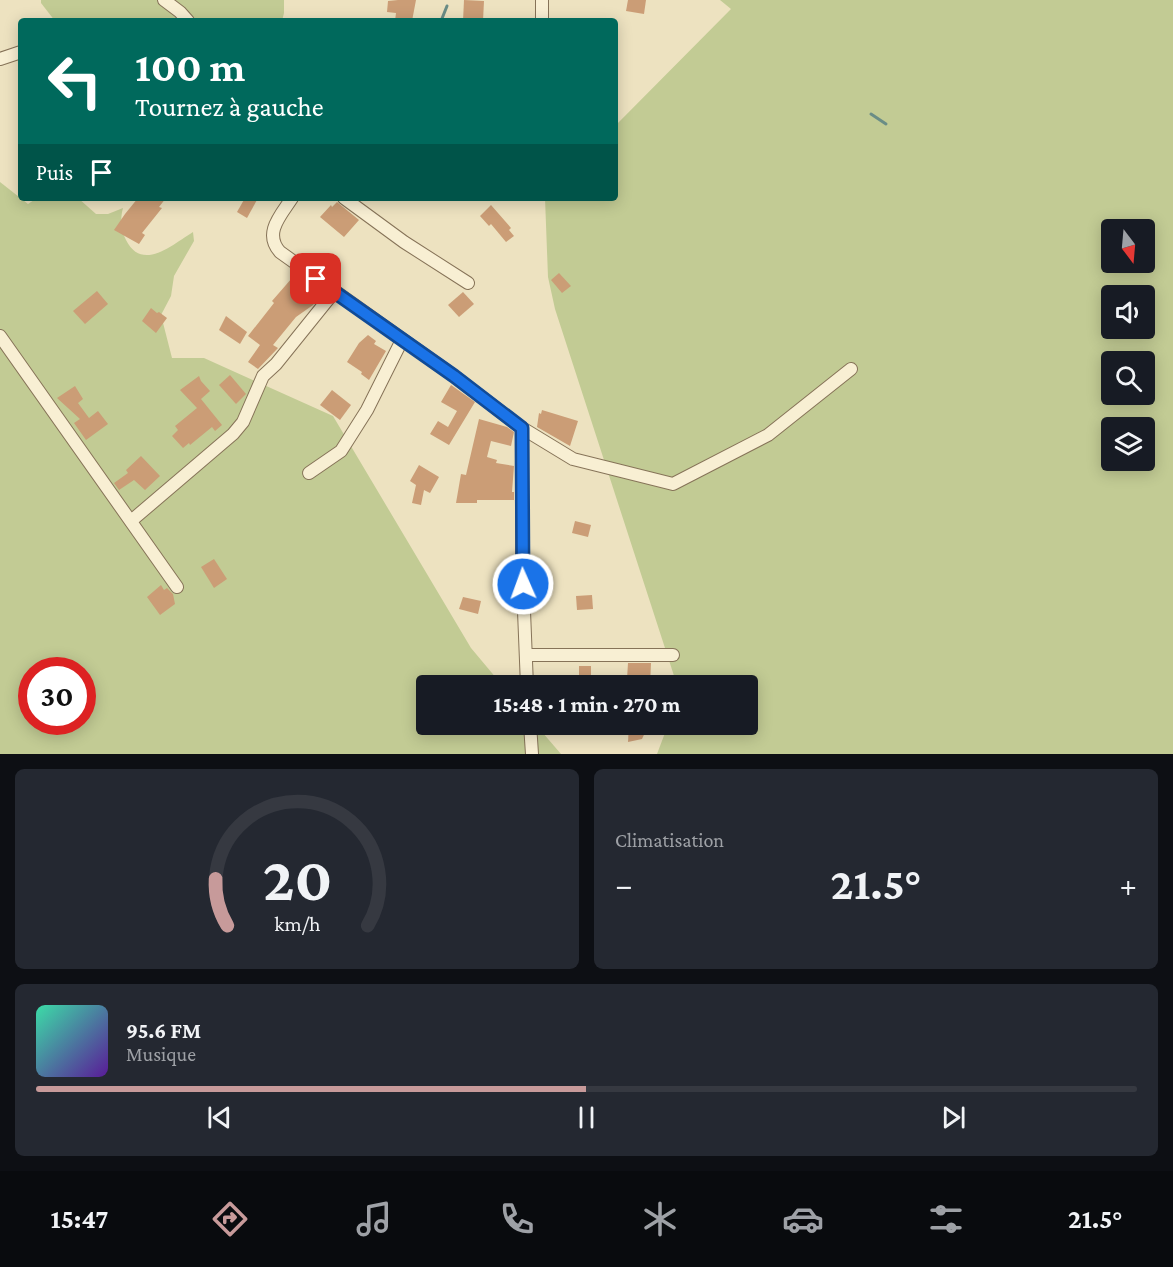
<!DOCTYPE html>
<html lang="fr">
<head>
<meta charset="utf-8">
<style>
  body { margin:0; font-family:"Crimson Pro",serif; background:#242831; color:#f1f3f6; height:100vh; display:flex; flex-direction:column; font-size:22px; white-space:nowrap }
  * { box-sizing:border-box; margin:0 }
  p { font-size:20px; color:#9ea1a6 }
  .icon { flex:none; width:33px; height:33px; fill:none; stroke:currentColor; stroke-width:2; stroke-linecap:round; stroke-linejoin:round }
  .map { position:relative; height:754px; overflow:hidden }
  .sheet { display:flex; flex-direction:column; gap:15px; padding:15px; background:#0d0f14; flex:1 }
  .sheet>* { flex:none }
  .guide { position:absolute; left:18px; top:18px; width:600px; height:183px; border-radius:6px; box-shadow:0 3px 15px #0003; background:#00695c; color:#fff; overflow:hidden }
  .needle { width:39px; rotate:164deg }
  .buttons { position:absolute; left:1101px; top:219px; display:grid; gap:12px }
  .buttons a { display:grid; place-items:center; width:54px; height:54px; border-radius:6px; background:#171b24; box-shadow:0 3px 15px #0003; font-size:30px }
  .speed { position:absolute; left:18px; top:657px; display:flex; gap:12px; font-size:30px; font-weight:700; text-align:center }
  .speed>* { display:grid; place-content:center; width:78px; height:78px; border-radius:50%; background:#171b24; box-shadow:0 3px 15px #0003; line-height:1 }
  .speed .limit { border:9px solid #d22; background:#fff; color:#111 }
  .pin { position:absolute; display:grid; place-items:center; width:51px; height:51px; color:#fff; margin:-26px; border-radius:12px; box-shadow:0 3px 9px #0006 }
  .me { position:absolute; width:66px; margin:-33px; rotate:358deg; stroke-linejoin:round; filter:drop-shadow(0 0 4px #0008) }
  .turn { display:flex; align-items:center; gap:21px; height:126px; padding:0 18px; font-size:27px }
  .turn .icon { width:78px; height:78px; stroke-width:2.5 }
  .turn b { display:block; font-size:42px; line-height:51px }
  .then { display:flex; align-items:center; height:57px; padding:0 18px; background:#0003; gap:12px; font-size:22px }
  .big { font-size:45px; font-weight:700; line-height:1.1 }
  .sheet .widget { flex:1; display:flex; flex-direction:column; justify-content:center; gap:9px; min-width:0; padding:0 21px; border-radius:9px; background:#242831 }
  .sheet .dial { align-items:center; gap:0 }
  .dial svg { height:156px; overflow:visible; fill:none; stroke:#363941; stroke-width:7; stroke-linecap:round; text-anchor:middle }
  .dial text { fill:#f1f3f6; stroke:none }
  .song { display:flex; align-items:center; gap:18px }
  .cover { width:72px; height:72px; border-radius:9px; background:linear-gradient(135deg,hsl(160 70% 55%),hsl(270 70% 35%)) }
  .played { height:6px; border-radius:3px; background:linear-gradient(90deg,#c79a9a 50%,#363941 50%) }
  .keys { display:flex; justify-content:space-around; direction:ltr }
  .heat { display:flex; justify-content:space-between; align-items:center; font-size:33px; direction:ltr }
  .sheet .tiles { flex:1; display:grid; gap:15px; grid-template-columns:1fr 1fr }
  .widget:last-child { grid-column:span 2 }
  .trip { position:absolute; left:416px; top:675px; width:342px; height:60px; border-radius:6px; background:#171b24; box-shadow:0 3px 15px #0003; font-weight:700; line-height:60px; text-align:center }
  .tab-bar { display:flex; height:96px; justify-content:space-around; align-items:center; background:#090b0e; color:#9ea1a6 }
  .tab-bar .icon { width:42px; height:42px }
  .tab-bar .current { color:#c79a9a }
  .tab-bar b { font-size:27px; color:#f1f3f6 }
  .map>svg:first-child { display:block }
  .green { fill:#c2cb94; fill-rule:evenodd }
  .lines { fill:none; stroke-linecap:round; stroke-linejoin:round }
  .stream { stroke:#6a8d86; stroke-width:3 }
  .building { fill:#cb9d76 }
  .street-casing { stroke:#867358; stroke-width:14 }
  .street { stroke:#f8efd3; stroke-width:12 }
  .route-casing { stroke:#114b97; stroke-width:15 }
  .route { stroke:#1a73e8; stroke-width:10 }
</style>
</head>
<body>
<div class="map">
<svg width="1173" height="754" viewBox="0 0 1173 754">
  <rect width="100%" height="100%" fill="#ede2c0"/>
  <g class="green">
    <path d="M41 0H284V13L282 21H55L41 3Z"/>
    <path d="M720 0H1173V754H657L668 725 747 724V686L677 685 555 309 548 277 545 198H615V126L731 9ZM1112 230H1144V262H1112ZM1112 296H1144V328H1112ZM1112 362H1144V394H1112ZM1112 428H1144V460H1112Z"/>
    <path d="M0 182 28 204 37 198H78L96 214H108L123 208C120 218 121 231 126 240 142 272 172 245 193 232L194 241 174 276 171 296 161 315 172 358H204L333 416 471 648 502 685 426 686V724L536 725 561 754H0ZM32 670H82V722H32Z"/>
  </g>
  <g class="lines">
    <g class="stream">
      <path d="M441 21 447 6"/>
      <path d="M871 114 886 124"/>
    </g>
  </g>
  <g class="building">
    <path d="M398 0H416L412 21H395L396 13 387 12 388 1Z"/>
    <path d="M464 0 484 1 483 21H463Z"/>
    <path d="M628 0H646L644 14 626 11Z"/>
    <path d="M138 198H166L159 207 162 208 142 233 145 235 139 244 114 230 125 214Z"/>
    <path d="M245 198H258L247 218 237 212Z"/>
    <path d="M337 202 359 220 344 237 320 217 331 205 332 207Z"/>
    <path d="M491 205 511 228 509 230 514 236 506 242 491 224 489 226 480 216Z"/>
    <path d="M559 273 571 286 562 293 551 280Z"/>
    <path d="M292 278 311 295 316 290 318 298 313 305 296 317 273 345 278 348 258 369 248 362 260 345 248 336 274 303 272 301Z"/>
    <path d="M97 291 108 304 85 324 73 311Z"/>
    <path d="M463 292 474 304 459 317 448 305Z"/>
    <path d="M151 308 157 313 159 312 167 318 156 333 142 321Z"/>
    <path d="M226 316 247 332 240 344 219 330Z"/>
    <path d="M368 335 376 341 374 344 386 351 369 380 361 374 362 372 347 362 359 343Z"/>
    <path d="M230 375 246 394 236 404 219 385Z"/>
    <path d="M199 376 201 381 210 391 201 399 222 425 215 431 212 427 190 445 189 443 183 448 172 436 178 430 175 426 197 408 180 390Z"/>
    <path d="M451 385 475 402 449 445 430 434 438 421 448 427 457 411 441 402Z"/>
    <path d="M75 386 83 399 78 403 89 418 98 411 108 424 86 440 74 423 80 419 57 398Z"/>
    <path d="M332 390 351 405 340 420 320 405Z"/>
    <path d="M542 410 578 421 570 446 537 427 539 413 541 414Z"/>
    <path d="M479 419 507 427 514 432 511 446 491 441 487 457 497 460 496 463 514 466 512 492H514V500H477V503H456L461 474 466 475Z"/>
    <path d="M141 456 160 476 145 490 134 480 119 490 114 483 128 473 126 470Z"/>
    <path d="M419 465 439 477 430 493 424 490 421 505 412 503 416 485 410 481Z"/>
    <path d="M575 521 591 525 588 537 572 533Z"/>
    <path d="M214 559 227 579 214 588 201 567Z"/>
    <path d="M161 585 164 590 167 588 173 594 175 604 160 615 147 597Z"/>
    <path d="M592 595 593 609 577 610 576 596Z"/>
    <path d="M463 597 481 601 478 614 459 609Z"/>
    <path d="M628 663H651L650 686H640V679H627Z"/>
    <rect x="579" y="666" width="12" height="17"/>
    <path d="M629 724H649L642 739 628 742Z"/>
  </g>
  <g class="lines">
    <g class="street-casing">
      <g id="street">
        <path d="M164 0 180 12 188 21"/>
        <path d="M542 21V0"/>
        <path d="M0 59 21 52"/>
        <path d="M292 198C281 215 263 233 280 252L454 376 522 428 573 459 673 484 768 435 851 369"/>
        <path d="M344 198 404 242 468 283"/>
        <path d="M0 336 177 587"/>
        <path d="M522 428V561L527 686"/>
        <path d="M309 473 341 451 367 410 402 340"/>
        <path d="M131 521 233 434 243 422 263 376 276 364 334 292"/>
        <path d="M526 655H673"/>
        <path d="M530 724 532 754"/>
      </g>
    </g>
    <use href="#street" class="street"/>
  </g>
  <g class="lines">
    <g class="route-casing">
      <path id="route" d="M316 279 454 376 522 428 523 584"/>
    </g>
    <use href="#route" class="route"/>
  </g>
</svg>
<div class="buttons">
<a><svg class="needle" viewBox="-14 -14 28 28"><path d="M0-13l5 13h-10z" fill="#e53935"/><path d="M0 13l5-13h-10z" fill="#9ea1a6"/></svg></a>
<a><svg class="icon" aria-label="sound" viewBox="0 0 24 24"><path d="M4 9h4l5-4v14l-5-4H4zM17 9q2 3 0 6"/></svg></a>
<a><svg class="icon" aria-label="search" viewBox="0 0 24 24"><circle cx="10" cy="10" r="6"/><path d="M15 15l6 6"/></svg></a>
<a><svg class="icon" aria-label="layers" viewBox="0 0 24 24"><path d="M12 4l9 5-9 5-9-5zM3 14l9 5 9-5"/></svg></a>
</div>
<div class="speed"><div class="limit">30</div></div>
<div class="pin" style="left:316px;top:279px;background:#d93025"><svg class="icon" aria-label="arrive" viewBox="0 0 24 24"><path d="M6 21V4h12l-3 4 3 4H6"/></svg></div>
<svg class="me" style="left:523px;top:584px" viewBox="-20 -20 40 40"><circle r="17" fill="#1a73e8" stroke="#fff" stroke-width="3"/><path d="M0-11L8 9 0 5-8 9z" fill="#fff"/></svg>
<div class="trip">15:48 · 1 min · 270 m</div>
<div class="guide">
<div class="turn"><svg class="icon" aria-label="left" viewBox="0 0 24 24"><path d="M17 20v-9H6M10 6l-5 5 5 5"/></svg><div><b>100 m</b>Tournez à gauche</div></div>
<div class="then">Puis<svg class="icon" aria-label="arrive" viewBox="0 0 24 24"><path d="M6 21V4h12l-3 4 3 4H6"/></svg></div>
</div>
</div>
<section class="sheet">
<div class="tiles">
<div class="widget dial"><svg viewBox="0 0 100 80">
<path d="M14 69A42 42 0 1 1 86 69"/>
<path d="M14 69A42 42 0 0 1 8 45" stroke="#c79a9a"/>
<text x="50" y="56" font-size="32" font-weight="700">20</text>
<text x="50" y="72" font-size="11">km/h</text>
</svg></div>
<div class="widget"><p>Climatisation</p>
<div class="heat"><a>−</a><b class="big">21.5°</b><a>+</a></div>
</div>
<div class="widget">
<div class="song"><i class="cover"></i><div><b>95.6 FM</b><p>Musique</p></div></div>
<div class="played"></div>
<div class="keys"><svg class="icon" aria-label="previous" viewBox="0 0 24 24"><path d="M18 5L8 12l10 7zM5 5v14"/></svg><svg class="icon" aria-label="pause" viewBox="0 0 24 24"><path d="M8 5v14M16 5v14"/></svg><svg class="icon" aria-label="next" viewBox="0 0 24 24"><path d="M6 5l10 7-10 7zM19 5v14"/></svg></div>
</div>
</div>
</section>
<nav class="tab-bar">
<b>15:47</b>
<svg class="icon current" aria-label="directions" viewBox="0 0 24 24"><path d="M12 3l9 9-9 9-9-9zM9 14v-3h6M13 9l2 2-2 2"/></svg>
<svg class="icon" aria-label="music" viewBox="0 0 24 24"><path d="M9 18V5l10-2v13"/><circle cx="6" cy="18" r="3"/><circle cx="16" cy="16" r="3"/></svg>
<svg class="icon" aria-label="phone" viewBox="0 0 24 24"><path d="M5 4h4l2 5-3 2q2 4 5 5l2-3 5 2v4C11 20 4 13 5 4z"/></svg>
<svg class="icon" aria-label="climate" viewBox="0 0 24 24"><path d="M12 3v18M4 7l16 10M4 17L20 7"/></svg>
<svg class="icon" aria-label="car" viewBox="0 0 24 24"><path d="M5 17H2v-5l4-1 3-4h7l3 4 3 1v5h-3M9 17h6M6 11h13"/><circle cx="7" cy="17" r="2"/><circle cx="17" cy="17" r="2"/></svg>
<svg class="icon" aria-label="filters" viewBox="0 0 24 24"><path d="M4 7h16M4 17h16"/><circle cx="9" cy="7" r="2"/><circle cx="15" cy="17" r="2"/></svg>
<b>21.5°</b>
</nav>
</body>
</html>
